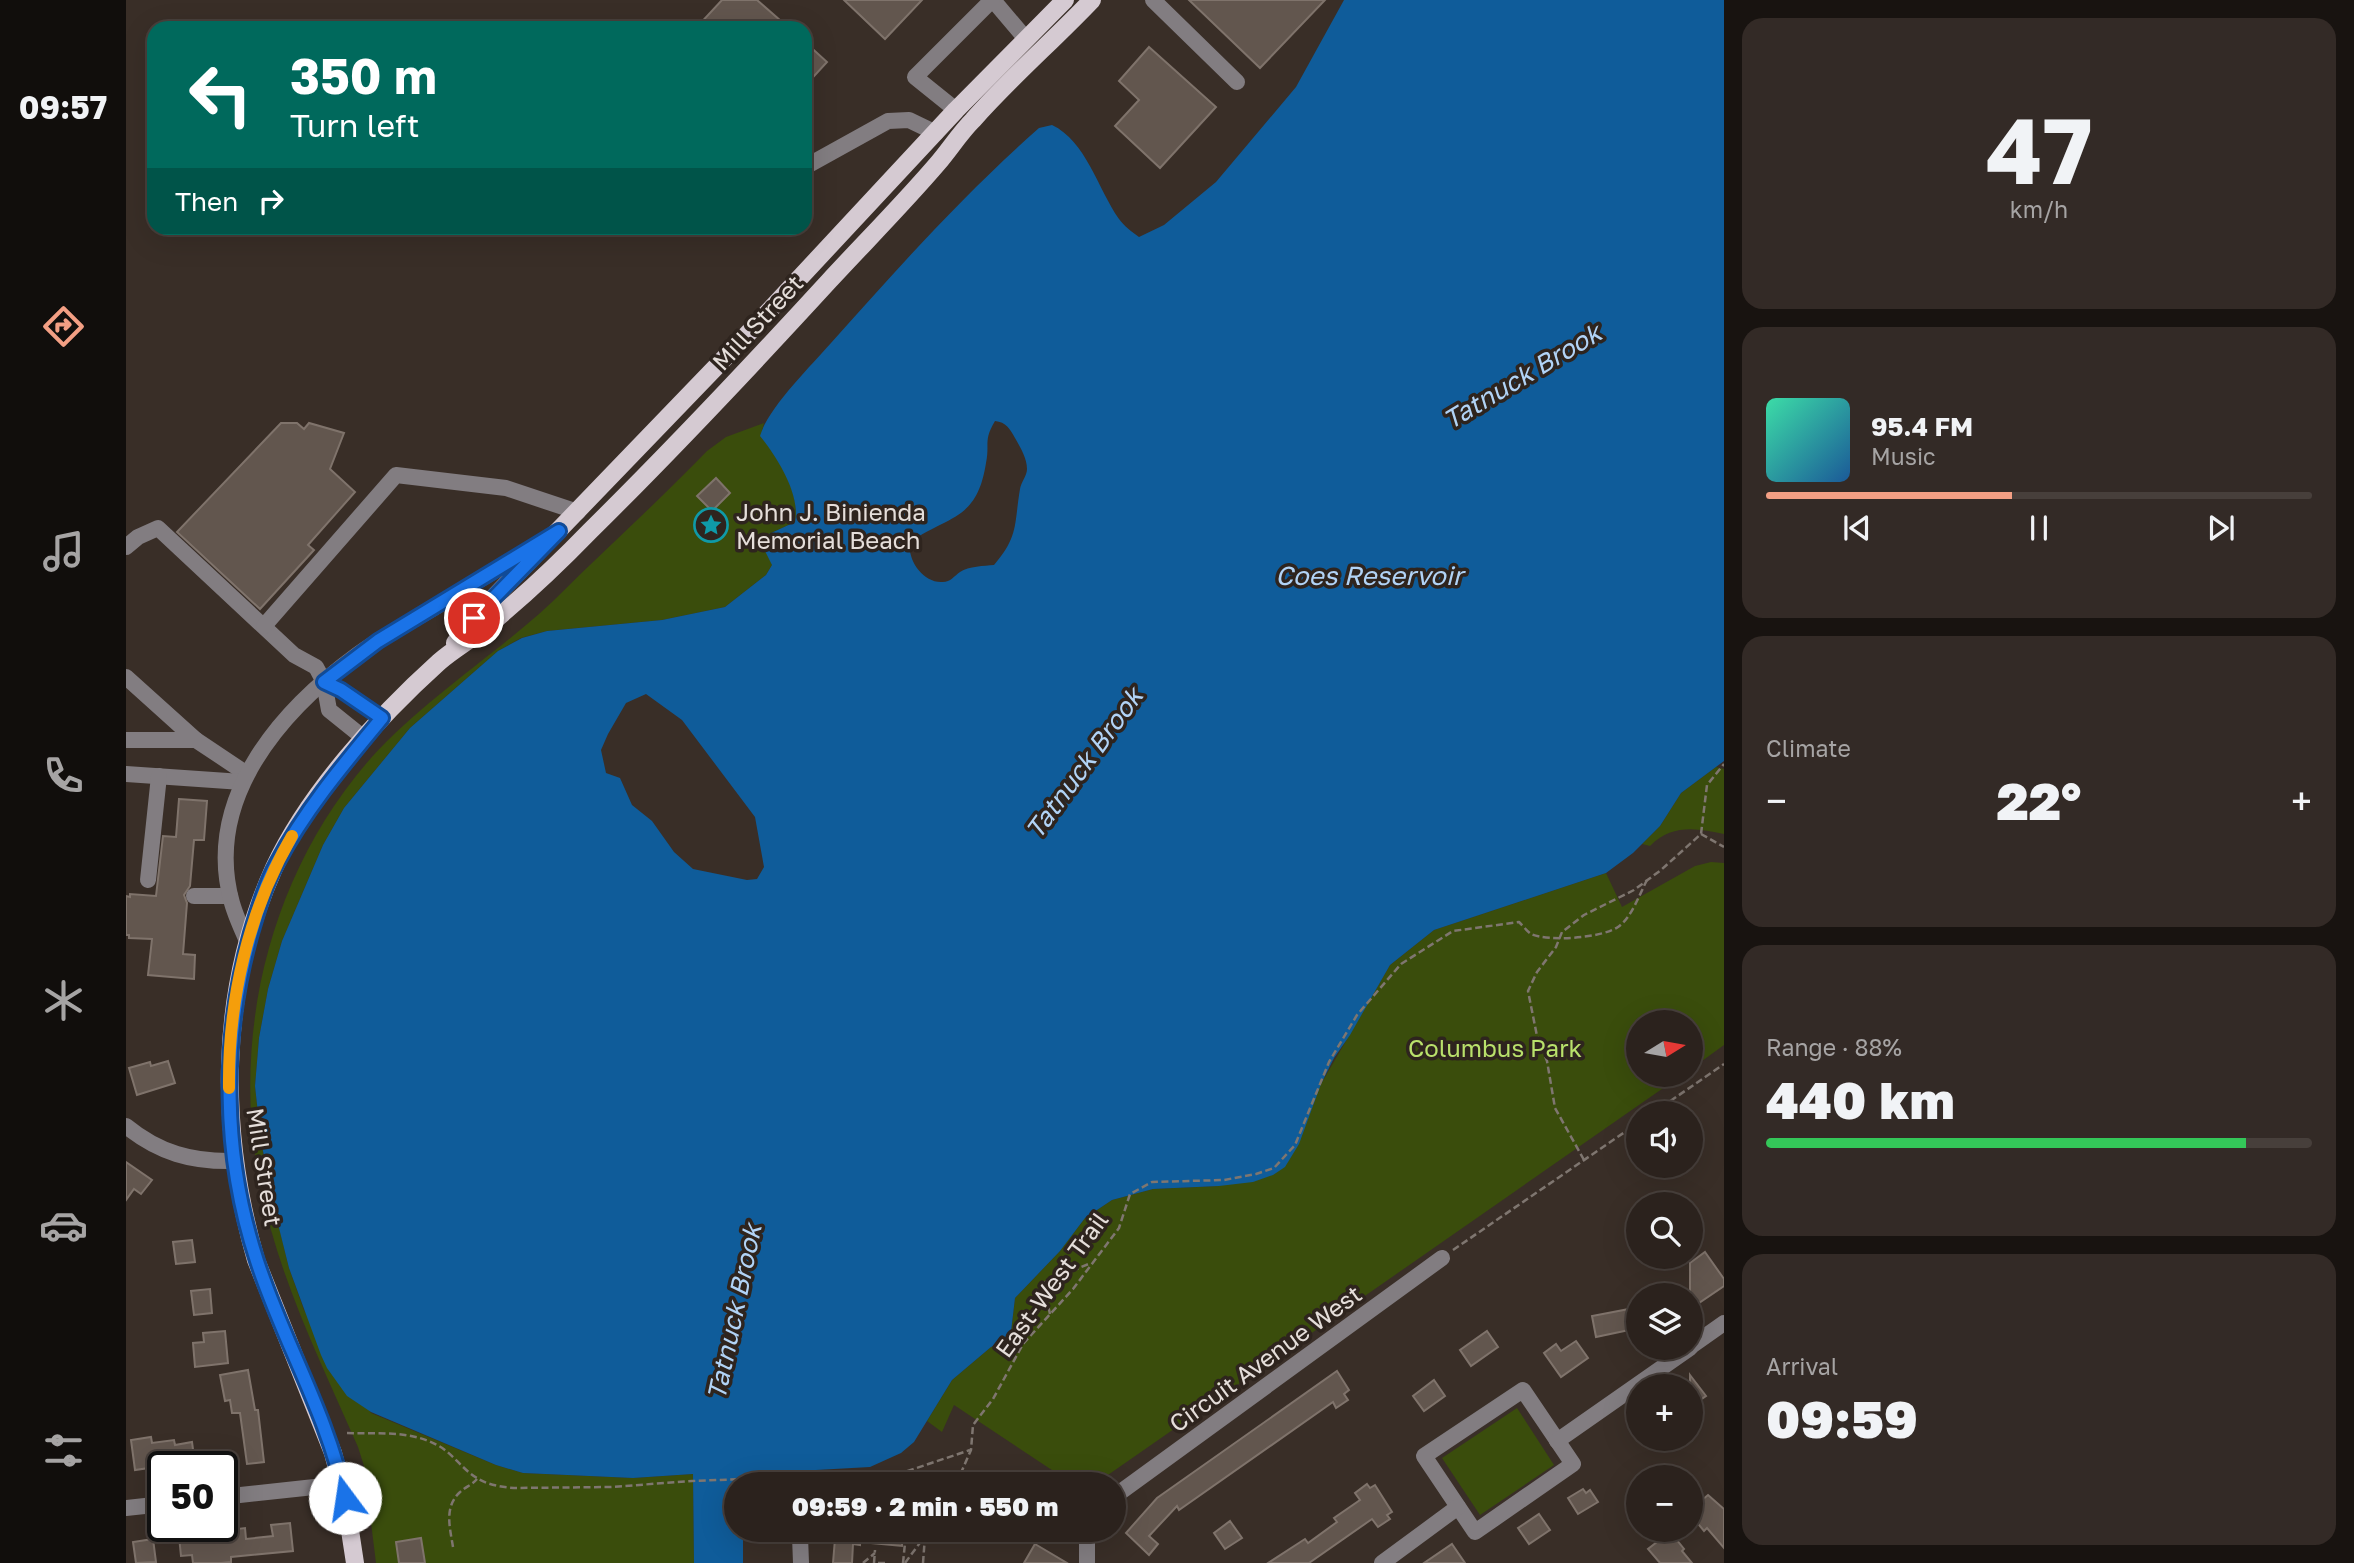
<!DOCTYPE html>
<html lang="en">
<head>
<meta charset="utf-8">
<style>
  body { margin:0; font-family:"Golos Text",sans-serif; background:#332a26; color:#f1f3f6; height:100vh; display:flex; flex-direction:column; font-size:26px; white-space:nowrap }
  * { box-sizing:border-box; margin:0 }
  p { font-size:23px; color:#a6a4a4 }
  .icon { flex:none; width:38px; height:38px; fill:none; stroke:currentColor; stroke-width:2; stroke-linecap:round; stroke-linejoin:round }
  .map { position:relative; flex:1; overflow:hidden }
  .details { display:flex; flex-direction:column; gap:18px; padding:18px; background:#181310; width:630px }
  .details>* { flex:none }
  .hud { position:absolute; left:21px; top:21px; width:665px; height:214px; border-radius:21px; box-shadow:0 7px 28px #0002,0 0 0 2px #473f3b; background:#00695c; color:#fff; overflow:hidden }
  .needle { width:46px; rotate:79deg }
  .controls { position:absolute; left:1500px; top:1010px; display:grid; gap:14px }
  .controls a { display:grid; place-items:center; width:77px; height:77px; border-radius:50%; background:#2b221d; box-shadow:0 7px 28px #0002,0 0 0 2px #473f3b; font-size:35px }
  .speed { position:absolute; left:21px; top:1451px; display:flex; gap:14px; font-size:35px; font-weight:700; text-align:center }
  .speed>* { display:grid; place-content:center; width:91px; height:91px; border-radius:50%; background:#2b221d; box-shadow:0 7px 28px #0002,0 0 0 2px #473f3b; line-height:1 }
  .speed .limit { border:4px solid #111; border-radius:10px; background:#fff; color:#111 }
  .pin { position:absolute; display:grid; place-items:center; width:60px; height:60px; color:#fff; margin:-30px; border:4px solid #fff; border-radius:50%; box-shadow:0 2px 7px #0007 }
  .me { position:absolute; width:77px; margin:-38px; rotate:346deg; stroke-linejoin:round; filter:drop-shadow(0 0 5px #0008) }
  .turn { display:flex; align-items:center; gap:24px; height:147px; padding:0 28px; font-size:32px }
  .turn .icon { width:91px; height:91px; stroke-width:2.5 }
  .turn b { display:block; font-size:49px; line-height:60px }
  .then { display:flex; align-items:center; height:66px; padding:0 28px; background:#0003; gap:14px; font-size:26px }
  .big { font-size:52px; font-weight:800; line-height:1.1 }
  .details .tile { flex:1; display:flex; flex-direction:column; justify-content:center; gap:10px; min-width:0; padding:0 24px; border-radius:21px; background:#332a26 }
  .details .dial { align-items:center; gap:0 }
  .dial b { font-size:91px; line-height:1 }
  .song { display:flex; align-items:center; gap:21px }
  .cover { width:84px; height:84px; border-radius:10px; background:linear-gradient(135deg,hsl(160 70% 55%),hsl(210 70% 35%)) }
  .played { height:7px; border-radius:4px; background:linear-gradient(90deg,#f39f84 45%,#473f3b 45%) }
  .keys { display:flex; justify-content:space-around; direction:ltr }
  .heat { display:flex; justify-content:space-between; align-items:center; font-size:38px; direction:ltr }
  .charge { height:10px; border-radius:5px; background:linear-gradient(90deg,#34c759 88%,#473f3b 0) }
  .trip { position:absolute; left:598px; top:1472px; width:402px; height:70px; border-radius:35px; background:#2b221d; box-shadow:0 7px 28px #0002,0 0 0 2px #473f3b; font-weight:800; line-height:70px; text-align:center }
  main { display:flex; flex:1; min-height:0 }
  .dock { display:flex; flex-direction:column; width:126px; justify-content:space-around; align-items:center; background:#110e0c; color:#a6a4a4 }
  .dock .icon { width:49px; height:49px }
  .dock .on { color:#f39f84 }
  .dock b { font-size:32px; color:#f1f3f6 }
  .map>svg:first-child { display:block }
  .green { fill:#3a4d0c }
  .water { fill:#0f5c9a; fill-rule:evenodd }
  .building { fill:#62564e; stroke:#7f736b; stroke-width:2 }
  .lines { fill:none; stroke-linecap:round; stroke-linejoin:round }
  .path { stroke:#7f7670; stroke-width:2.5; stroke-dasharray:7 3.5; stroke-linecap:butt }
  .minor { stroke:#827d81; stroke-width:16 }
  .major { stroke:#d5cad2; stroke-width:18 }
  .route-casing { stroke:#114b97; stroke-width:18 }
  .route { stroke:#1a73e8; stroke-width:12 }
  .slow { stroke:#f59e0b; stroke-width:12 }
  .labels { text-anchor:middle; dominant-baseline:central; stroke-width:7; stroke-linejoin:round; paint-order:stroke }
  .street-label { font-size:24px; fill:#e5deda; stroke:#2e241e }
  .poi-label { font-size:24px; fill:#e5deda; stroke:#2e241e; text-anchor:start }
  .park-label { font-size:24px; fill:#b9e16b; stroke:#2e241e }
  .water-label { font-size:26px; font-style:italic; fill:#b1d3f6; stroke:#2e241e }
</style>
</head>
<body>
<main>
<nav class="dock">
<b>09:57</b>
<svg class="icon on" aria-label="directions" viewBox="0 0 24 24"><path d="M12 3l9 9-9 9-9-9zM9 14v-3h6M13 9l2 2-2 2"/></svg>
<svg class="icon" aria-label="music" viewBox="0 0 24 24"><path d="M9 18V5l10-2v13"/><circle cx="6" cy="18" r="3"/><circle cx="16" cy="16" r="3"/></svg>
<svg class="icon" aria-label="phone" viewBox="0 0 24 24"><path d="M5 4h4l2 5-3 2q2 4 5 5l2-3 5 2v4C11 20 4 13 5 4z"/></svg>
<svg class="icon" aria-label="climate" viewBox="0 0 24 24"><path d="M12 3v18M4 7l16 10M4 17L20 7"/></svg>
<svg class="icon" aria-label="car" viewBox="0 0 24 24"><path d="M5 17H2v-5l4-1 3-4h7l3 4 3 1v5h-3M9 17h6M6 11h13"/><circle cx="7" cy="17" r="2"/><circle cx="17" cy="17" r="2"/></svg>
<svg class="icon" aria-label="filters" viewBox="0 0 24 24"><path d="M4 7h16M4 17h16"/><circle cx="9" cy="7" r="2"/><circle cx="15" cy="17" r="2"/></svg>
</nav>
<div class="map">
<svg width="1598" height="1563" viewBox="0 0 1598 1563">
  <rect width="100%" height="100%" fill="#392e27"/>
  <g class="green">
    <path d="M638 423 635 436C652 458 675 493 669 522L643 534 646 565 640 575 599 607 536 620 421 631 395 638 372 651 284 728 218 808 197 845 156 941 142 989 133 1038 129 1086 135 1141 142 1181 163 1268 178 1310 245 1413 370 1465 397 1473 507 1478 567 1474 568 1563H250L238 1466 232 1447C201 1376 166 1305 145 1230 97 1069 133 885 245 758 295 703 358 662 413 614 431 598 448 580 465 564 504 527 543 490 581 451L600 437Z"/>
    <path d="M1590 767 1598 769V834C1570 828 1546 824 1524 846L1516 844 1534 826 1555 793Z"/>
    <path d="M1585 862 1598 863V1045L1565 1069 1564 1022H1512V1074L1556 1075 969 1484H947L828 1405 816 1432 801 1421 826 1380 865 1347 877 1342 885 1332 889 1298 934 1251 959 1218 986 1200 1027 1189 1093 1186 1195 1084 1264 965 1308 930 1480 873 1496 907 1569 866Z"/>
    <path d="M1391 1408 1428 1465 1354 1515 1316 1458Z"/>
  </g>
  <path class="water" d="M1218 0H1598V761L1555 793 1534 826 1507 853 1480 873 1308 930 1264 965 1224 1035 1208 1058 1195 1084 1173 1144 1159 1167 1147 1175 1127 1182 1093 1186 1027 1189 986 1200 959 1218 934 1251 889 1298 885 1332 877 1342 865 1347 826 1380 788 1442 775 1453 744 1467 617 1474V1484H611V1530H617V1563H568L567 1474 507 1478 397 1473 370 1465 245 1412 221 1396 201 1368 195 1355 163 1268 150 1216 135 1141 129 1086 133 1038 142 989 156 941 197 845 218 808 284 728 372 651 396 638 421 631 536 620 599 607 640 575 646 565 638 549 643 534 669 522C675 495 651 457 634 436 642 408 684 367 705 343 771 269 838 194 913 128L926 125C960 141 972 189 993 219 998 226 1006 232 1013 237L1038 225 1090 182 1170 87ZM869 421C880 422 884 429 889 438 894 447 901 458 901 469 901 476 895 482 894 489 888 524 893 536 868 565 858 566 843 566 834 572 828 576 824 583 815 582 796 582 781 559 784 542 823 515 851 521 860 463 864 444 857 441 869 421ZM520 694 556 720 629 817 638 867 631 879 621 880 567 869 548 852 526 821 506 805 494 778 480 773 475 750 482 734 500 703Z"/>
  <g class="building">
    <path d="M596 0H631L663 28H570Z"/>
    <path d="M718 0H796L759 39Z"/>
    <path d="M1063 0H1199L1134 68Z"/>
    <path d="M679 42 701 62 679 86Z"/>
    <path d="M1023 47 1090 107 1034 168 989 126 1013 100 993 81Z"/>
    <path d="M155 423H171L178 429 183 423 218 433 204 469 229 492 182 545 188 550 134 609 51 532Z"/>
    <path d="M590 478 604 493 586 511 571 496Z"/>
    <path d="M53 799 81 801 78 840H68L64 886 58 895 61 903 57 954 69 955 68 979 22 975 26 939 3 938V935H0V896L4 897V894L30 896 37 836 50 837Z"/>
    <path d="M42 1061 49 1083 11 1095 3 1068 24 1062 25 1066Z"/>
    <path d="M0 1162 26 1180 15 1194 8 1189 0 1200Z"/>
    <path d="M66 1240 69 1262 50 1264 47 1242Z"/>
    <path d="M1579 1252 1598 1279V1286L1564 1309V1263Z"/>
    <path d="M84 1289 86 1313 68 1315 65 1291Z"/>
    <path d="M1503 1309 1508 1329 1470 1337 1466 1316Z"/>
    <path d="M99 1331 102 1363 69 1367 67 1343 78 1342 77 1333Z"/>
    <path d="M1361 1331 1372 1347 1345 1366 1334 1350Z"/>
    <path d="M1450 1341 1462 1358 1435 1377 1418 1353 1430 1344 1435 1351Z"/>
    <path d="M122 1370 129 1410H132L138 1462 121 1464 114 1413H106L104 1400 99 1401 94 1375Z"/>
    <path d="M1211 1371 1223 1390 1218 1394 1222 1400 1210 1408 1207 1402 1053 1510 1051 1506 1023 1536 1032 1544 1023 1555 1000 1533 1031 1498Z"/>
    <path d="M1564 1375 1580 1396 1564 1407Z"/>
    <path d="M1308 1380 1319 1396 1298 1411 1287 1396Z"/>
    <path d="M25 1437 26 1443 48 1440 49 1445 66 1442 69 1464 57 1466V1463L9 1470 5 1440Z"/>
    <path d="M1241 1484 1244 1488 1249 1485 1266 1512 1261 1515 1264 1519 1252 1527 1246 1519 1183 1563H1142L1179 1539 1182 1543 1211 1522 1208 1518 1234 1500 1229 1493Z"/>
    <path d="M1457 1489 1460 1493 1464 1490 1472 1502 1452 1514 1442 1498Z"/>
    <path d="M1582 1495 1598 1509V1548L1581 1528 1578 1531 1569 1520 1571 1518 1564 1510Z"/>
    <path d="M1413 1514 1424 1530 1403 1544 1392 1528Z"/>
    <path d="M1104 1521 1116 1538 1099 1549 1088 1533Z"/>
    <path d="M164 1523 167 1551 105 1557V1562L95 1563H67L66 1555 55 1556 53 1536 119 1528 120 1539 147 1536 145 1525Z"/>
    <path d="M722 1530H777L776 1546 734 1542V1545L727 1544 726 1563H707L709 1539H721Z"/>
    <path d="M1546 1534 1558 1549 1556 1551 1566 1563H1534L1522 1549 1540 1535 1542 1537Z"/>
    <path d="M295 1538 299 1563H273L270 1542Z"/>
    <path d="M27 1539 30 1562 10 1563 7 1542Z"/>
    <path d="M909 1544 941 1563H898Z"/>
    <path d="M1326 1544 1339 1563H1298Z"/>
  </g>
  <g class="lines">
    <g class="path">
      <path d="M1575 834 1598 847"/>
      <path d="M1527 1113 1598 1064"/>
      <path d="M1458 1160 1429 1108 1421 1061 1411 1036 1402 991 1411 972 1430 947 1436 932 1458 915 1508 890 1535 870 1575 834 1581 785 1598 764"/>
      <path d="M1327 1250 1512 1123"/>
      <path d="M924 1314 917 1283 965 1263"/>
      <path d="M221 1433C252 1434 285 1430 313 1446 327 1454 337 1470 351 1478 361 1485 376 1487 388 1488L485 1487 566 1481 618 1479 640 1483H706L761 1478 844 1450"/>
      <path d="M836 1484 834 1475 845 1450 847 1425 867 1399 897 1344 947 1289 993 1228 1004 1194 1026 1182 1098 1180 1130 1174 1148 1168 1169 1145 1203 1062 1231 1015 1275 964 1327 931 1393 922C1397 926 1401 931 1405 934 1422 942 1476 938 1492 927 1506 917 1513 895 1521 880"/>
      <path d="M327 1547C324 1528 318 1508 333 1493 339 1487 346 1485 351 1479"/>
      <path d="M737 1563 749 1553"/>
      <path d="M748 1563 749 1550"/>
      <path d="M752 1563H762"/>
      <path d="M777 1563 780 1533"/>
      <path d="M779 1563 799 1536"/>
      <path d="M797 1563 799 1536 808 1530"/>
    </g>
    <g class="minor">
      <path d="M867 0 900 39"/>
      <path d="M1027 0 1111 82"/>
      <path d="M830 110 789 77 866 0"/>
      <path d="M679 167 762 121 783 120 810 133"/>
      <path d="M0 547 12 537 32 528 168 655 190 667 198 682"/>
      <path d="M138 626 270 475 380 488 452 512"/>
      <path d="M0 677 70 740"/>
      <path d="M239 739 203 710 198 682 215 690 256 718"/>
      <path d="M0 740H70L121 774"/>
      <path d="M0 774 116 782"/>
      <path d="M22 880 33 776"/>
      <path d="M68 896H104"/>
      <path d="M122 943C116 930 110 917 106 903 77 800 153 712 231 655 255 637 283 623 308 608 345 585 381 563 417 541"/>
      <path d="M0 1126C33 1153 66 1162 108 1161"/>
      <path d="M1564 1347 1598 1323"/>
      <path d="M1397 1390 1447 1464 1349 1532 1298 1456Z"/>
      <path d="M1431 1441 1564 1348"/>
      <path d="M989 1496 1316 1258"/>
      <path d="M96 1497 216 1484"/>
      <path d="M0 1508 37 1504"/>
      <path d="M674 1536 675 1563"/>
      <path d="M961 1563V1537L965 1530"/>
      <path d="M1256 1563 1332 1507"/>
    </g>
    <g class="major">
      <path d="M329 643 348 618 614 342 830 110 939 0"/>
      <path d="M229 1563 219 1498 207 1453 130 1260C93 1131 92 992 148 868 182 794 253 716 313 662 329 648 348 638 364 624 399 595 433 563 464 531 546 450 625 366 703 281 739 242 777 204 812 163 824 149 834 133 847 120 884 78 927 41 966 0"/>
    </g>
  </g>
  <g class="lines">
    <g class="route-casing">
      <path id="route" d="M219 1498C202 1415 157 1341 131 1261 96 1155 95 1039 125 933 132 910 139 885 151 863 179 810 217 765 256 718L215 690 198 682 252 641 433 531 348 618"/>
    </g>
    <use href="#route" class="route"/>
    <path class="slow" d="M103 1088C102 1000 122 912 166 836"/>
  </g>
  <defs>
    <g id="sight-ring" transform="scale(1.75)"><circle r="9.5" fill="#2e241e" stroke="#0f9aa8" stroke-width="1.5"/><path d="M0-6L1.8-2.2L6-1.7L2.9 1.2L3.7 5.4L0 3.3L-3.7 5.4L-2.9 1.2L-6-1.7L-1.8-2.2Z" fill="#0f9aa8"/></g>
  </defs>
  <g fill-rule="evenodd">
    <use href="#sight-ring" x="585" y="525"/>
  </g>
  <g class="labels">
    <g class="street-label">
      <text transform="translate(631 322) rotate(-47)">Mill Street</text>
      <text transform="translate(139 1167) rotate(81)">Mill Street</text>
      <text transform="translate(925 1284) rotate(-54)">East-West Trail</text>
      <text transform="translate(1139 1358) rotate(-36)">Circuit Avenue West</text>
    </g>
    <g class="poi-label">
      <text x="610" y="511">John J. Binienda<tspan x="610" dy="28">Memorial Beach</tspan></text>
    </g>
    <g class="park-label">
      <text x="1369" y="1047">Columbus Park</text>
    </g>
    <g class="water-label">
      <text transform="translate(1396 376) rotate(-31)">Tatnuck Brook</text>
      <text x="1243" y="575">Coes Reservoir</text>
      <text transform="translate(958 763) rotate(-54)">Tatnuck Brook</text>
      <text transform="translate(608 1312) rotate(-78)">Tatnuck Brook</text>
    </g>
  </g>
</svg>
<div class="controls">
<a><svg class="needle" viewBox="-14 -14 28 28"><path d="M0-13l5 13h-10z" fill="#e53935"/><path d="M0 13l5-13h-10z" fill="#a6a4a4"/></svg></a>
<a><svg class="icon" aria-label="sound" viewBox="0 0 24 24"><path d="M4 9h4l5-4v14l-5-4H4zM17 9q2 3 0 6"/></svg></a>
<a><svg class="icon" aria-label="search" viewBox="0 0 24 24"><circle cx="10" cy="10" r="6"/><path d="M15 15l6 6"/></svg></a>
<a><svg class="icon" aria-label="layers" viewBox="0 0 24 24"><path d="M12 4l9 5-9 5-9-5zM3 14l9 5 9-5"/></svg></a>
<a>+</a>
<a>−</a>
</div>
<div class="speed"><div class="limit">50</div></div>
<div class="pin" style="left:348px;top:618px;background:#d93025"><svg class="icon" aria-label="arrive" viewBox="0 0 24 24"><path d="M6 21V4h12l-3 4 3 4H6"/></svg></div>
<svg class="me" style="left:219px;top:1498px" viewBox="-20 -20 40 40"><circle r="19" fill="#fff"/><path d="M0-13L10 11 0 6-10 11z" fill="#1a73e8"/></svg>
<div class="trip">09:59 · 2 min · 550 m</div>
<div class="hud">
<div class="turn"><svg class="icon" aria-label="left" viewBox="0 0 24 24"><path d="M17 20v-9H6M10 6l-5 5 5 5"/></svg><div><b>350 m</b>Turn left</div></div>
<div class="then">Then<svg class="icon" aria-label="right" viewBox="0 0 24 24"><path d="M7 20v-9h11M14 6l5 5-5 5"/></svg></div>
</div>
</div>
<section class="details">
<div class="tile dial"><b>47</b><p>km/h</p></div>
<div class="tile">
<div class="song"><i class="cover"></i><div><b>95.4 FM</b><p>Music</p></div></div>
<div class="played"></div>
<div class="keys"><svg class="icon" aria-label="previous" viewBox="0 0 24 24"><path d="M18 5L8 12l10 7zM5 5v14"/></svg><svg class="icon" aria-label="pause" viewBox="0 0 24 24"><path d="M8 5v14M16 5v14"/></svg><svg class="icon" aria-label="next" viewBox="0 0 24 24"><path d="M6 5l10 7-10 7zM19 5v14"/></svg></div>
</div>
<div class="tile"><p>Climate</p>
<div class="heat"><a>−</a><b class="big">22°</b><a>+</a></div>
</div>
<div class="tile"><p>Range · 88%</p><b class="big">440 km</b><div class="charge"></div></div>
<div class="tile"><p>Arrival</p><b class="big">09:59</b></div>
</section>
</main>
</body>
</html>
